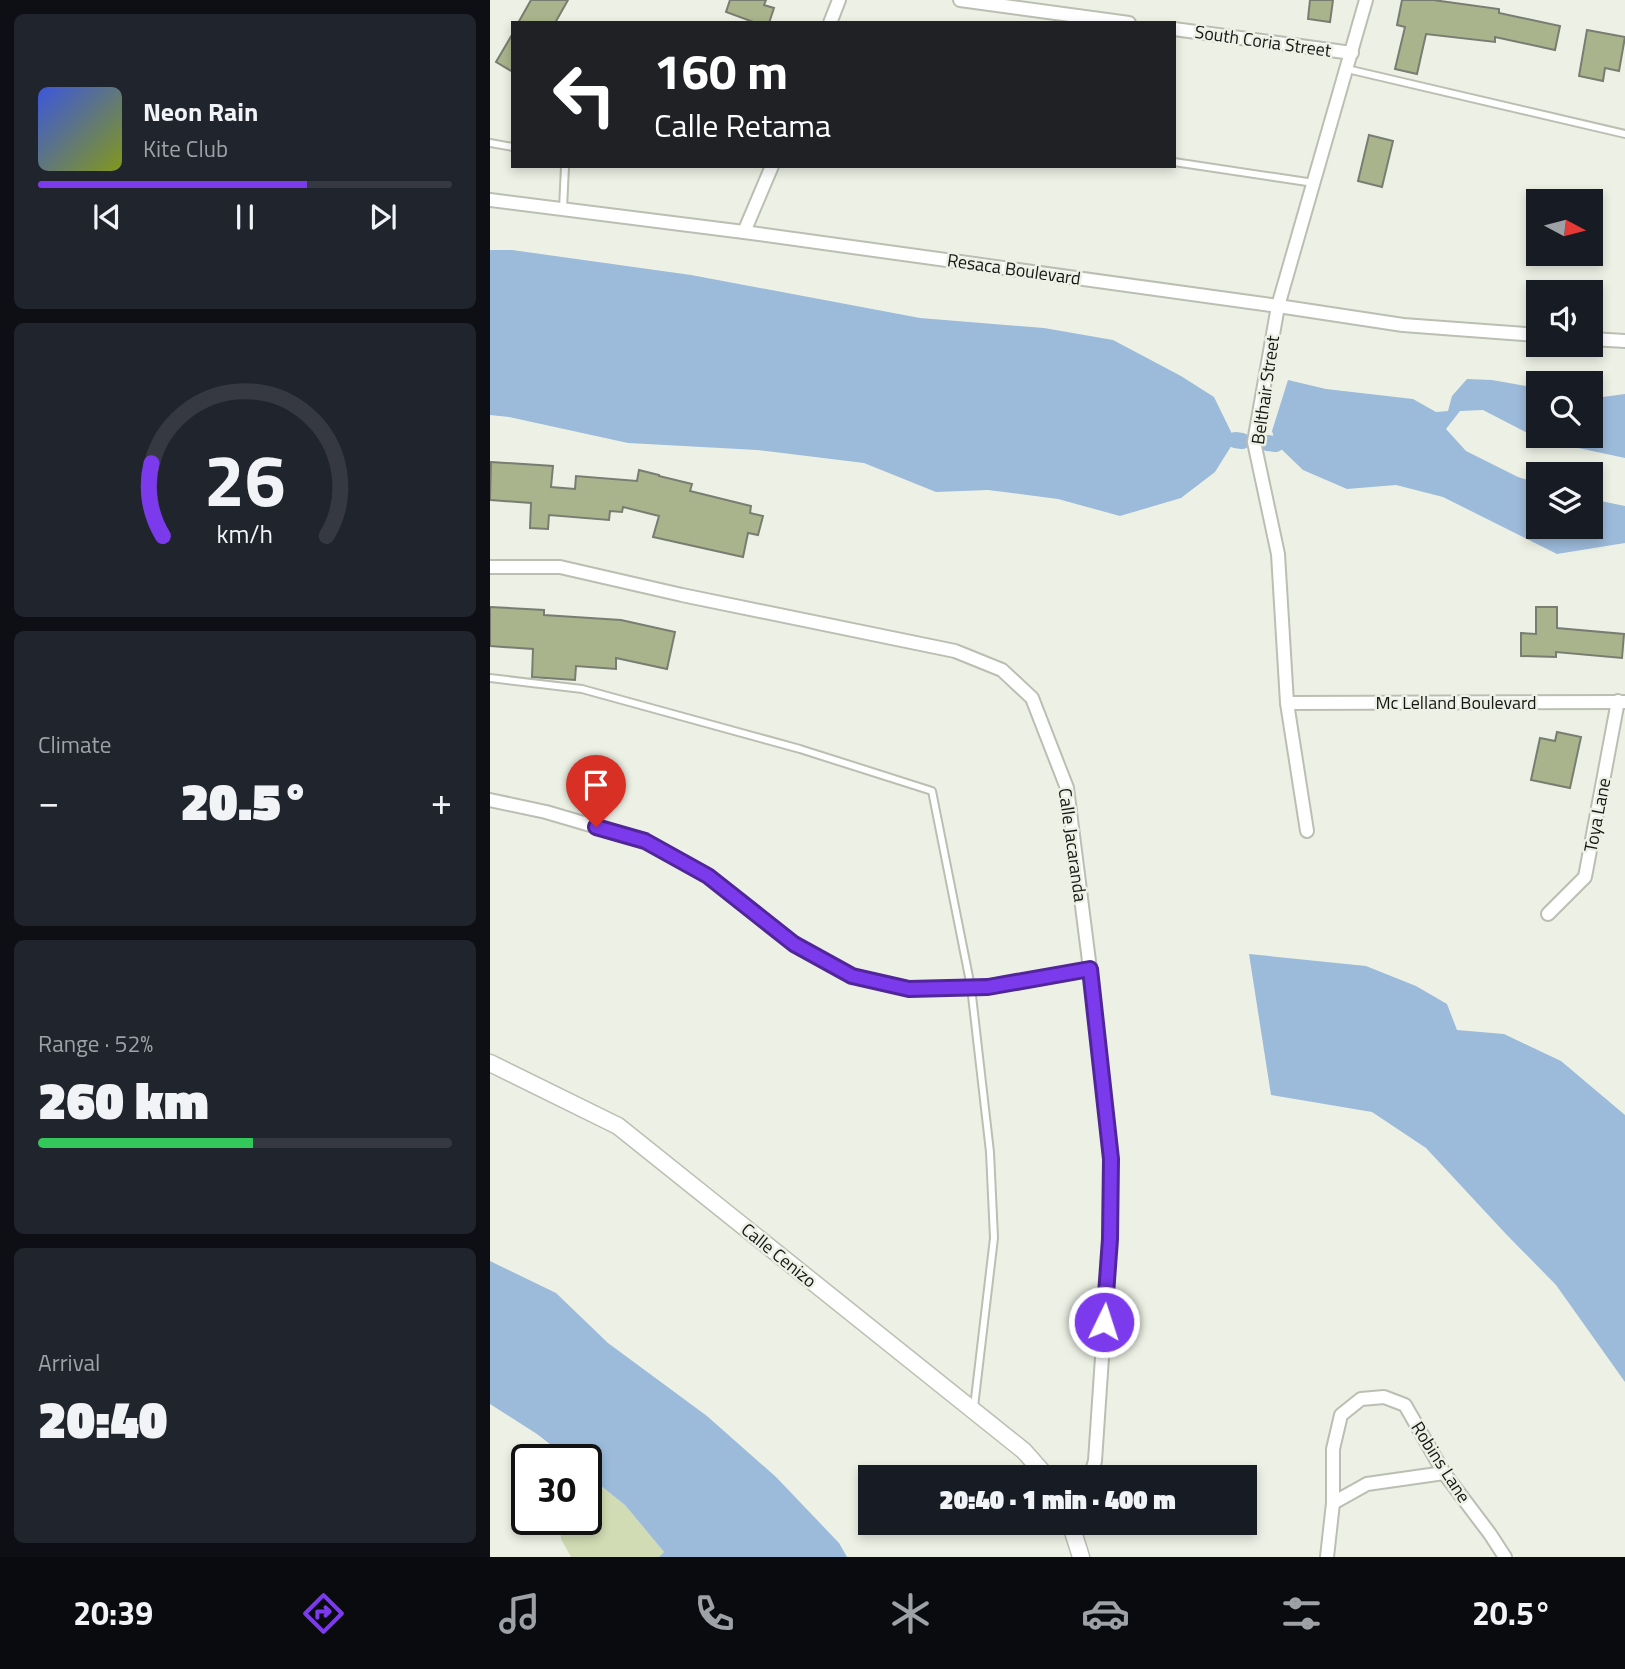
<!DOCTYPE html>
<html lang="en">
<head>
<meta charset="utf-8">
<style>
  body { margin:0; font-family:"Titillium Web",sans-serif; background:#20242c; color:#f1f3f6; height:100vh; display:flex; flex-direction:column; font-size:26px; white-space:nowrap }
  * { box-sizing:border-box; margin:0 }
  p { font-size:23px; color:#9ea1a6 }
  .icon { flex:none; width:38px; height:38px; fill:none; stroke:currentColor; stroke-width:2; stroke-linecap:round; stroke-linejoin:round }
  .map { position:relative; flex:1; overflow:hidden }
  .sheet { display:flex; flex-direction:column; gap:14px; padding:14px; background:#0d0f14; width:490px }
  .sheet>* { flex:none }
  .hud { position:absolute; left:21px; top:21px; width:665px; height:147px; border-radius:0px; box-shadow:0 4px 10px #0003; background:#202124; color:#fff; overflow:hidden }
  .needle { width:46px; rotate:97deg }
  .tools { position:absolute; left:1036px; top:189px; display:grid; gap:14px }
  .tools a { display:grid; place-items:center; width:77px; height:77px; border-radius:0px; background:#171b24; box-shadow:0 4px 10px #0003; font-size:35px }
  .speed { position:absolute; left:21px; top:1444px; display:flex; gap:14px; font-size:35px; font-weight:700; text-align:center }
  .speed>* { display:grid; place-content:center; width:91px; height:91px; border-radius:50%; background:#171b24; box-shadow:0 4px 10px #0003; line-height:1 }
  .speed .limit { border:4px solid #111; border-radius:10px; background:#fff; color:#111 }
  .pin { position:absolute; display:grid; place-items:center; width:60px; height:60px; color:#fff; margin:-72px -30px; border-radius:50% 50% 50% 0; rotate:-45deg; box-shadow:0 0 7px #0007 }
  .pin .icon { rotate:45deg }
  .me { position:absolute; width:77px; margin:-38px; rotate:4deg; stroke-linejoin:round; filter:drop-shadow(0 0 5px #0008) }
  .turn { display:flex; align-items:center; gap:24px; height:147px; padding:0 28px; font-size:32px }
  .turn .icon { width:91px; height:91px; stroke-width:2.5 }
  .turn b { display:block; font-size:49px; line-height:60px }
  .big { font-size:52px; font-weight:800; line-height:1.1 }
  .sheet .tile { flex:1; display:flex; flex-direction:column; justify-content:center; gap:10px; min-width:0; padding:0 24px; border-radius:10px; background:#20242c }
  .sheet .dial { align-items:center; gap:0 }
  .dial svg { height:182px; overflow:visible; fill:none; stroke:#363941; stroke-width:7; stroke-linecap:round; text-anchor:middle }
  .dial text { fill:#f1f3f6; stroke:none }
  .song { display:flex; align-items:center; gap:21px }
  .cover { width:84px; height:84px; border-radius:10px; background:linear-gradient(135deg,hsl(230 70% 55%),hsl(70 70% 35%)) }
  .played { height:7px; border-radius:4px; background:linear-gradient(90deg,#7c3aed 65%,#363941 65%) }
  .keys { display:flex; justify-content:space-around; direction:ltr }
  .heat { display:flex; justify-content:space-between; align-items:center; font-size:38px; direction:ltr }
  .charge { height:10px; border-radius:5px; background:linear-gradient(90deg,#34c759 52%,#363941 0) }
  .trip { position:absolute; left:368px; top:1465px; width:399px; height:70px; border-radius:0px; background:#171b24; box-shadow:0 4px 10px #0003; font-weight:800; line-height:70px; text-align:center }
  .tabs { display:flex; height:112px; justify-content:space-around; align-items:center; background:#090b0e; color:#9ea1a6 }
  .tabs .icon { width:49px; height:49px }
  .tabs .active { color:#7c3aed }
  .tabs b { font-size:32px; color:#f1f3f6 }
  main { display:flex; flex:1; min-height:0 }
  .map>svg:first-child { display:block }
  .green { fill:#d1dcb4 }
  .water { fill:#9cbada }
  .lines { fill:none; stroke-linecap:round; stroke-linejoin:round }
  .canal { stroke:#9cbada; stroke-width:16 }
  .building { fill:#a9b48c; stroke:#797c71; stroke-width:2 }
  .service-casing { stroke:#bbbeb2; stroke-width:10 }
  .minor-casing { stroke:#bbbeb2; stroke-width:16 }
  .tertiary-casing { stroke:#bbbeb2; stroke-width:19 }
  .service { stroke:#fff; stroke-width:6 }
  .minor { stroke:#fff; stroke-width:12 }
  .tertiary { stroke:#fff; stroke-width:16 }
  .route-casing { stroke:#51269a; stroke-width:18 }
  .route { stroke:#7c3aed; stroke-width:12 }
  .labels { text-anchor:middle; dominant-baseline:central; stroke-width:5; stroke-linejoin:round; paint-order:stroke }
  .street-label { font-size:18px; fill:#161713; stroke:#edf1e5 }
</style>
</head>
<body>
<main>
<section class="sheet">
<div class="tile">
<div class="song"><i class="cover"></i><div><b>Neon Rain</b><p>Kite Club</p></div></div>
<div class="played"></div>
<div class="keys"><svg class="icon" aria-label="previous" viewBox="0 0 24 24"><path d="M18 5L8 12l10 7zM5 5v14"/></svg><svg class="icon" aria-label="pause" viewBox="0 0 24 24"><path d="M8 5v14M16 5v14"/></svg><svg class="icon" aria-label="next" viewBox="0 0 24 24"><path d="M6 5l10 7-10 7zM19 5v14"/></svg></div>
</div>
<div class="tile dial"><svg viewBox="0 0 100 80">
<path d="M14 69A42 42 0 1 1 86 69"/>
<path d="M14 69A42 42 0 0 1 9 37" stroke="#7c3aed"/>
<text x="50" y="56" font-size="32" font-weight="700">26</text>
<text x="50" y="72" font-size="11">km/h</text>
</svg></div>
<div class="tile"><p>Climate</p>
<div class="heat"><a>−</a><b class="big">20.5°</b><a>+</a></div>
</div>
<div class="tile"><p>Range · 52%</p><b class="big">260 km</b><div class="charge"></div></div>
<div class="tile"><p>Arrival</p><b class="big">20:40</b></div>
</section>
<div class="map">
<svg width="1135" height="1557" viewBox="0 0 1135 1557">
  <rect width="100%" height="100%" fill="#edf1e5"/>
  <path class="green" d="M96 1474 135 1505 174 1552 169 1557H81L71 1539 69 1519H96Z"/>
  <g class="water">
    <path d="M0 250H22L201 275 430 318 554 328 623 340 691 376 724 397 745 440 725 472 691 498 630 516 568 499 498 490 446 492 374 463 267 450 138 443 19 417 0 415Z"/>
    <path d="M977 379 1002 380 1048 388V436H1101V397L1105 398 1135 394V458L1051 440 993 410 970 411 956 429 976 451 1028 477 1048 483V527H1101V499L1135 506V543L1067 554 953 497 906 485 857 489 813 470 786 444 782 431 798 380 836 389 923 399 946 412 958 411 962 396Z"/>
    <path d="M759 954 876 966 926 986 957 1004 967 1030 1014 1034 1071 1061 1135 1115V1382L1066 1285 1015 1233 936 1148 882 1112 781 1095Z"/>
    <path d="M0 1261 66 1293 118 1343 217 1416 286 1477 349 1543 357 1557H169L174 1552 135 1505 96 1474V1460L79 1459 47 1434 0 1404Z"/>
  </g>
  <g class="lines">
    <g class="canal">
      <path d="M745 440 752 441"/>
      <path d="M777 443 786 444"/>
    </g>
  </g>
  <g class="building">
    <path d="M41 0H78L65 23H28Z"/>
    <path d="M240 0H276L274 5 284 8 279 23H266L236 12Z"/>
    <path d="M820 0H843L840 22 818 19Z"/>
    <path d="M912 0H943L1009 9V13L1070 26 1065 50 1005 37V42L936 34 927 74 905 69 915 27 907 25Z"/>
    <path d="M1097 30 1135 37 1129 71 1115 68 1113 81 1089 76Z"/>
    <path d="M23 33V72L6 62Z"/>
    <path d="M879 135 903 141 892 187 868 181Z"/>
    <path d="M1 462 63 466 61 487 85 489 86 476 147 481 149 470 169 475V476L202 484 200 491 261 506 260 513 273 516 268 535 258 533 253 557 163 537 169 516 133 507 132 512 120 511 119 520 59 515 58 529 40 528 41 503 0 500Z"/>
    <path d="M0 607 54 610V615L131 620 185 632 177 669 126 658V669L86 666 85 680 42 677 43 649 0 646Z"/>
    <path d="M1046 607H1067V628L1134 634 1132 658 1066 652V657L1031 656V633L1046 634Z"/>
    <path d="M1067 732 1091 737 1080 788 1041 780 1050 738 1065 741Z"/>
  </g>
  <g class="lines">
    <g class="service-casing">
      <g id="service">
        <path d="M857 69 1135 134"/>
        <path d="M0 143 23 147"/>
        <path d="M684 162 824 183"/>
        <path d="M73 209 75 166"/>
        <path d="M0 678 92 689 310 749 442 791 481 987 500 1152 504 1238 484 1407"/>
      </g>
    </g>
    <g class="minor-casing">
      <g id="minor">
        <path d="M470 0 639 23"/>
        <path d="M340 23 349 0"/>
        <path d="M684 29 862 53"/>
        <path d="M0 200 254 232 788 306 913 325 1048 335"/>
        <path d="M254 232 282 166"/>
        <path d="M1101 339 1135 341"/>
        <path d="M0 567H70L192 595 465 651 512 670 542 698 577 788 600 969 621 1159 620 1239 605 1461 600 1477"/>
        <path d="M797 703 1135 702"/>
        <path d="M0 800 56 812 155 841 218 876 304 944 362 976 419 989 481 987H498L600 969"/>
        <path d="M817 831 797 703 788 554 764 442 788 306 876 0"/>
        <path d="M1058 914 1095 877 1128 701"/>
        <path d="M843 1503 877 1484 954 1473"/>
        <path d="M837 1557 843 1503V1449L851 1415 871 1399 894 1397 915 1405 954 1473 1000 1534 1015 1557"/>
      </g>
    </g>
    <g class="tertiary-casing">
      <g id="tertiary">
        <path d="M0 1063 128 1126 534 1451 557 1477"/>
        <path d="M580 1522 591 1557"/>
      </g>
    </g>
    <use href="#service" class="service"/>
    <use href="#minor" class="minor"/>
    <use href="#tertiary" class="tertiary"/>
  </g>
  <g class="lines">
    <g class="route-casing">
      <path id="route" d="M106 827 155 841 218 876 304 944 362 976 419 989 498 987 600 969 621 1159 620 1239 614 1322"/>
    </g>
    <use href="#route" class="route"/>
  </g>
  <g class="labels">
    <g class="street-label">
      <text transform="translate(773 41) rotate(8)">South Coria Street</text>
      <text transform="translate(524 269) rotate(8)">Resaca Boulevard</text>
      <text transform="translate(775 390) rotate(-82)">Belthair Street</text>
      <text x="966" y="702">Mc Lelland Boulevard</text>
      <text transform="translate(1107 815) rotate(-79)">Toya Lane</text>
      <text transform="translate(583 845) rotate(82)">Calle Jacaranda</text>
      <text transform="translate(289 1255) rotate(39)">Calle Cenizo</text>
      <text transform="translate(951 1462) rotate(57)">Robins Lane</text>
    </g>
  </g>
</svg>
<div class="tools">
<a><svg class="needle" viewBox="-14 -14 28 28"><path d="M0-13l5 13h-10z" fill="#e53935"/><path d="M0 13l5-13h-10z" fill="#9ea1a6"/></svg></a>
<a><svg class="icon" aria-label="sound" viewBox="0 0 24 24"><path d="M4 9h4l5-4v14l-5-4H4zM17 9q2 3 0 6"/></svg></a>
<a><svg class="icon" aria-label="search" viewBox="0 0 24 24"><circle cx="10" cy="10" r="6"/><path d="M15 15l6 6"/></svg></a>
<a><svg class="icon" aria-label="layers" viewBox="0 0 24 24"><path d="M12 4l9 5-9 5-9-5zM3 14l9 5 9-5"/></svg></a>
</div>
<div class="speed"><div class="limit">30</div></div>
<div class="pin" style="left:106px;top:827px;background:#d93025"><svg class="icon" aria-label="arrive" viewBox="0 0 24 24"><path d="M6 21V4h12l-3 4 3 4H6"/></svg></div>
<svg class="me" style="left:614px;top:1322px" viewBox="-20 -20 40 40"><circle r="17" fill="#7c3aed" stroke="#fff" stroke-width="3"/><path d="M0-11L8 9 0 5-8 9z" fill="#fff"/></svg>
<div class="trip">20:40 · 1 min · 400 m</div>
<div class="hud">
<div class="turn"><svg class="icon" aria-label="left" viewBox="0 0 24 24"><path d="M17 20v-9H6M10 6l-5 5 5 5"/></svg><div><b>160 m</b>Calle Retama</div></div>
</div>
</div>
</main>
<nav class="tabs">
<b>20:39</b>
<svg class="icon active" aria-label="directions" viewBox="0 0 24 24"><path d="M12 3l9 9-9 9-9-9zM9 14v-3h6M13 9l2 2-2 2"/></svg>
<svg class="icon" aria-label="music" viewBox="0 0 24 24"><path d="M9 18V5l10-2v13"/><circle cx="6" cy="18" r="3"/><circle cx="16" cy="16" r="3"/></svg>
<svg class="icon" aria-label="phone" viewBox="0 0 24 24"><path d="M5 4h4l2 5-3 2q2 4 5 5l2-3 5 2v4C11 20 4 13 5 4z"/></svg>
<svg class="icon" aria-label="climate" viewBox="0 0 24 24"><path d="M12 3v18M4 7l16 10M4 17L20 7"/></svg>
<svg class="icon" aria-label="car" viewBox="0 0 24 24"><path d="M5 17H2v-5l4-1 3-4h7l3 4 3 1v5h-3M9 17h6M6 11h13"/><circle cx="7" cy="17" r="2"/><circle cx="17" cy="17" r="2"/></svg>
<svg class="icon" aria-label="filters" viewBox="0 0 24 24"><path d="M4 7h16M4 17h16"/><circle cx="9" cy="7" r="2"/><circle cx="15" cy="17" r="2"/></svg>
<b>20.5°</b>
</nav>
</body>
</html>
